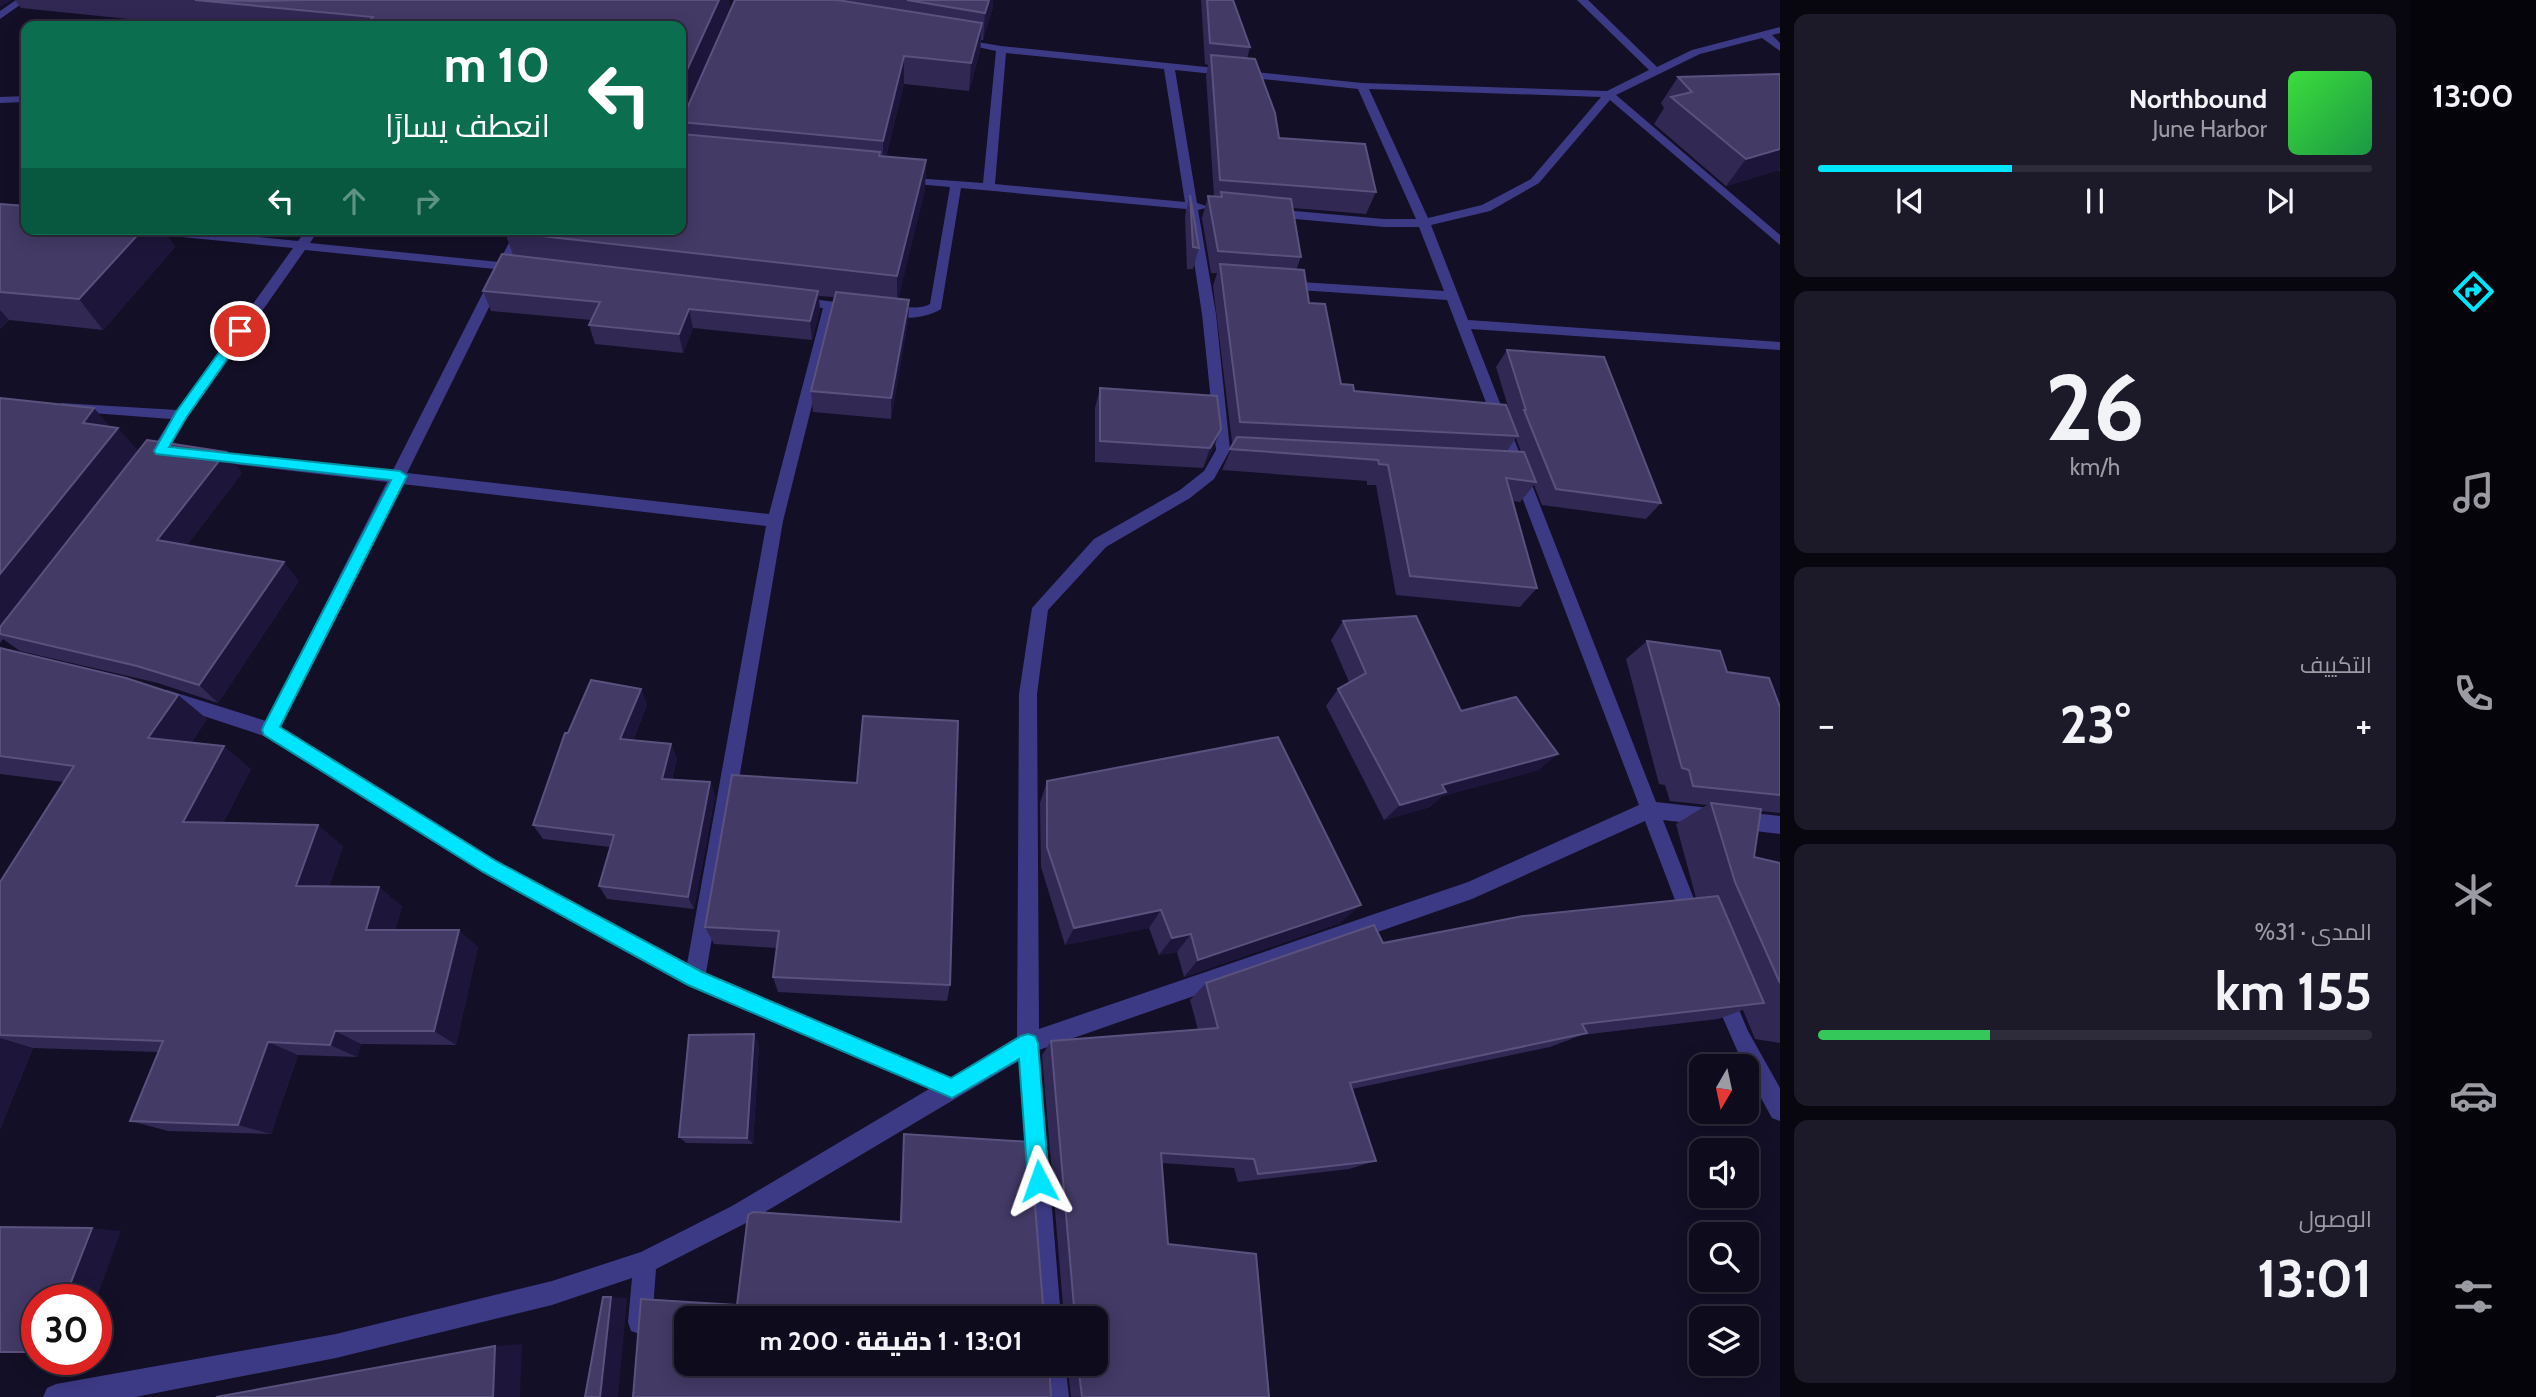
<!DOCTYPE html>
<html lang="ar">
<head>
<meta charset="utf-8">
<style>
  body { margin:0; font-family:Cabin,Cairo,sans-serif; background:#1c1929; color:#f1f3f6; direction:rtl; height:100vh; display:flex; flex-direction:column; font-size:26px; white-space:nowrap }
  * { box-sizing:border-box; margin:0 }
  p { font-size:23px; color:#9b9ba3 }
  .icon { flex:none; width:38px; height:38px; fill:none; stroke:currentColor; stroke-width:2; stroke-linecap:round; stroke-linejoin:round }
  .map { position:relative; flex:1; overflow:hidden; direction:ltr }
  .drawer { display:flex; flex-direction:column; gap:14px; padding:14px; background:#08060f; width:630px }
  .drawer>* { flex:none }
  .guide { position:absolute; left:21px; top:21px; width:665px; height:214px; border-radius:14px; box-shadow:0 4px 18px #0003,0 0 0 2px #2e2b3b; direction:rtl; background:#0b6e4f; color:#fff; overflow:hidden }
  .needle { width:46px; rotate:189deg }
  .controls { position:absolute; left:1689px; top:1054px; display:grid; gap:14px }
  .controls a { display:grid; place-items:center; width:70px; height:70px; border-radius:14px; background:#0e0b1c; box-shadow:0 4px 18px #0003,0 0 0 2px #2e2b3b; font-size:35px }
  .speed { position:absolute; left:21px; top:1284px; display:flex; gap:14px; font-size:35px; font-weight:700; text-align:center }
  .speed>* { display:grid; place-content:center; width:91px; height:91px; border-radius:50%; background:#0e0b1c; box-shadow:0 4px 18px #0003,0 0 0 2px #2e2b3b; line-height:1 }
  .speed .limit { border:10px solid #d22; background:#fff; color:#111 }
  .pin { position:absolute; display:grid; place-items:center; width:60px; height:60px; color:#fff; margin:-30px; border:4px solid #fff; border-radius:50%; box-shadow:0 2px 7px #0007 }
  .me { position:absolute; width:77px; margin:-38px; rotate:356deg; stroke-linejoin:round; filter:drop-shadow(0 0 5px #0008) }
  .turn { display:flex; align-items:center; gap:24px; height:147px; padding:0 21px; font-size:32px }
  .turn .icon { width:91px; height:91px; stroke-width:2.5 }
  .turn b { display:block; font-size:49px; line-height:60px }
  .lanes { display:flex; align-items:center; height:66px; padding:0 21px; background:#0003; justify-content:center; gap:35px; direction:ltr }
  .lanes .off { opacity:.35 }
  .big { font-size:52px; font-weight:800; line-height:1.1 }
  .drawer .tile { flex:1; display:flex; flex-direction:column; justify-content:center; gap:10px; min-width:0; padding:0 24px; border-radius:14px; background:#1c1929 }
  .drawer .dial { align-items:center; gap:0 }
  .dial b { font-size:91px; line-height:1 }
  .song { display:flex; align-items:center; gap:21px }
  .cover { width:84px; height:84px; border-radius:10px; background:linear-gradient(135deg,hsl(120 70% 55%),hsl(140 70% 35%)) }
  .played { height:7px; border-radius:4px; background:linear-gradient(90deg,#00e5ff 35%,#2e2b3b 35%) }
  .keys { display:flex; justify-content:space-around; direction:ltr }
  .heat { display:flex; justify-content:space-between; align-items:center; font-size:38px; direction:ltr }
  .charge { height:10px; border-radius:5px; background:linear-gradient(90deg,#34c759 31%,#2e2b3b 0) }
  .trip { position:absolute; left:674px; top:1306px; width:434px; height:70px; border-radius:14px; background:#0e0b1c; box-shadow:0 4px 18px #0003,0 0 0 2px #2e2b3b; font-weight:800; line-height:70px; text-align:center; direction:rtl }
  main { display:flex; flex:1; min-height:0 }
  .dock { display:flex; flex-direction:column; width:126px; justify-content:space-around; align-items:center; background:#06040b; color:#9b9ba3 }
  .dock .icon { width:49px; height:49px }
  .dock .active { color:#00e5ff }
  .dock b { font-size:32px; color:#f1f3f6 }
  .map>svg:first-child { display:block }
  .lines { fill:none; stroke-linecap:round; stroke-linejoin:round }
  .minor { fill:#3d3a85; fill-rule:evenodd }
  .wall { fill:#312854; fill-rule:evenodd }
  .shaded-wall { fill:#1d163a }
  .building { fill:#433a66; stroke:#5a527e; stroke-width:2 }
  .route { fill:#00e5ff; stroke:#0095a6; stroke-width:2 }
</style>
</head>
<body>
<main>
<nav class="dock">
<b>13:00</b>
<svg class="icon active" aria-label="directions" viewBox="0 0 24 24"><path d="M12 3l9 9-9 9-9-9zM9 14v-3h6M13 9l2 2-2 2"/></svg>
<svg class="icon" aria-label="music" viewBox="0 0 24 24"><path d="M9 18V5l10-2v13"/><circle cx="6" cy="18" r="3"/><circle cx="16" cy="16" r="3"/></svg>
<svg class="icon" aria-label="phone" viewBox="0 0 24 24"><path d="M5 4h4l2 5-3 2q2 4 5 5l2-3 5 2v4C11 20 4 13 5 4z"/></svg>
<svg class="icon" aria-label="climate" viewBox="0 0 24 24"><path d="M12 3v18M4 7l16 10M4 17L20 7"/></svg>
<svg class="icon" aria-label="car" viewBox="0 0 24 24"><path d="M5 17H2v-5l4-1 3-4h7l3 4 3 1v5h-3M9 17h6M6 11h13"/><circle cx="7" cy="17" r="2"/><circle cx="17" cy="17" r="2"/></svg>
<svg class="icon" aria-label="filters" viewBox="0 0 24 24"><path d="M4 7h16M4 17h16"/><circle cx="9" cy="7" r="2"/><circle cx="15" cy="17" r="2"/></svg>
</nav>
<section class="drawer">
<div class="tile">
<div class="song"><i class="cover"></i><div><b>Northbound</b><p>June Harbor</p></div></div>
<div class="played"></div>
<div class="keys"><svg class="icon" aria-label="previous" viewBox="0 0 24 24"><path d="M18 5L8 12l10 7zM5 5v14"/></svg><svg class="icon" aria-label="pause" viewBox="0 0 24 24"><path d="M8 5v14M16 5v14"/></svg><svg class="icon" aria-label="next" viewBox="0 0 24 24"><path d="M6 5l10 7-10 7zM19 5v14"/></svg></div>
</div>
<div class="tile dial"><b>26</b><p>km/h</p></div>
<div class="tile"><p>التكييف</p>
<div class="heat"><a>−</a><b class="big">23°</b><a>+</a></div>
</div>
<div class="tile"><p>المدى · 31%</p><b class="big">155 km</b><div class="charge"></div></div>
<div class="tile"><p>الوصول</p><b class="big">13:01</b></div>
</section>
<div class="map">
<svg width="1780" height="1397" viewBox="0 0 1780 1397">
  <rect width="100%" height="100%" fill="#130f26"/>
  <g class="lines">
    <g class="minor">
      <path d="M16 0H27L0 19V11Z"/>
      <path d="M1577 0H1588L1657 67 1692 50 1780 27V33L1772 35 1780 43V51L1762 38 1700 54 1616 95 1780 235V245L1610 100 1539 183 1490 211 1431 225 1468 320 1780 342V350L1471 329 1656 802 1780 816V834L1663 820 1703 922 1700 929 1693 932 1686 929 1645 821 1472 899 1039 1050 1061 1318H1037L1019 1061 748 1222 656 1269 652 1322 649 1331 640 1334 631 1331 628 1322 632 1278 552 1305 336 1358 135 1397H43L47 1388 56 1384 336 1334 552 1281 641 1252 732 1206 929 1089 688 986 483 873 264 736 161 702 158 697 161 692 167 690 266 721 387 482 208 461 201 456 203 452 392 472 495 269 305 250 186 419 156 466 151 467 144 462 171 419 66 411 59 406 61 403 177 410 293 248 140 233 134 229H178L298 241 307 229H319L310 243 499 262 516 229H528L511 263 525 268 519 272 507 271 407 473 769 514 823 308 797 305 790 301 797 297 835 302 837 305 783 521 706 973 951 1077 1017 1037 1019 694 1032 608 1094 539 1180 490 1204 471 1216 450 1202 314 1186 209 961 188 941 309C925 319 894 322 879 310 891 300 914 313 930 304L950 187 904 183 898 179 900 177 983 183 996 51 955 42 960 39 1001 46 1362 83 1607 91 1649 70ZM1006 53 1164 69 1185 202 995 184ZM1175 70 1358 89 1416 219H1384L1273 209 1267 213 1273 217 1384 227H1419L1444 291 1284 281 1278 285 1284 289 1447 300 1639 805 1468 882 1039 1029 1037 694 1048 610 1106 547 1190 498 1214 479 1230 450 1216 314 1198 210 1209 207 1197 203ZM1369 89 1601 97 1531 179 1482 205 1428 218ZM402 484 766 526 687 964 497 861 280 727Z"/>
      <path d="M26 96V102L0 103V97Z"/>
      <path d="M1722 983 1729 986 1748 1031 1780 1088V1121L1772 1118 1746 1071V1066H1744L1712 993 1715 986Z"/>
      <path d="M1041 1363H1065L1069 1397H1043Z"/>
    </g>
  </g>
  <g class="wall">
    <path d="M15 0H729L730 10 735 0H993V7L983 40H981L980 51 969 91 904 84 886 157 926 160 925 189 898 299 909 300 908 321 891 419 813 412 811 391 834 297 819 296 820 310 812 340 693 328 683 353 595 344 589 325 591 320 491 311 483 291 513 255 505 232 681 229V26H197L21 8Z"/>
    <path d="M1201 0H1233L1250 47 1247 59 1279 138 1376 192 1366 214 1293 208 1301 257 1296 270 1341 384 1354 391 1513 423 1496 367 1507 350 1661 503 1646 519 1542 505 1534 485 1520 502 1512 501 1537 588 1520 607 1396 595 1376 485H1367V481L1222 470 1234 443 1232 442 1213 286 1217 273H1211L1202 218 1208 196H1214L1206 76 1208 65 1205 64ZM1516 438 1521 452 1507 451Z"/>
    <path d="M1780 74V172L1779 170 1726 186 1654 124 1664 108 1661 103 1678 77Z"/>
    <path d="M1190 195 1199 248 1193 269H1187L1185 216Z"/>
    <path d="M0 204 26 229H163L175 247 103 330 9 320 0 329Z"/>
    <path d="M222 229H277L272 234Z"/>
    <path d="M1100 388 1213 449 1203 468 1095 462V408Z"/>
    <path d="M0 398 111 427 138 451 242 473 187 545 299 581 218 703 158 683 20 651 3 639 0 643Z"/>
    <path d="M1343 621 1539 770 1442 796 1430 807 1384 820 1326 706 1338 689 1349 682 1331 640Z"/>
    <path d="M1647 641 1720 651 1727 672 1769 678 1780 707V795H1779H1780V813L1760 811 1754 857 1780 863V1043L1755 1039 1743 1010 1718 1019 1582 1035 1550 1047 1352 1089 1376 1161 1349 1169 1238 1182 1234 1168 1162 1163 1168 1244 1256 1254 1269 1397H1071L1067 1364 1049 1365 1051 1397H633L641 1299 737 1305 748 1215 753 1212 900 1222 904 1134 1030 1142 1044 1318H686V1363H1096V1318H1064L1042 1055 1051 1041 1198 1030 1190 1000 1206 983 1374 925 1383 943 1523 916 1696 898 1676 824 1707 805 1670 801 1665 785 1659 784 1626 659Z"/>
    <path d="M0 648 178 695 207 719 191 743 251 769 223 823 343 846 329 886 402 906 395 930 478 947 456 1045 361 1044 357 1057 298 1055 271 1134 168 1131 130 1121 158 1052 33 1048 0 1129V882L64 782 0 774Z"/>
    <path d="M641 689 647 705 633 740 671 744 677 759 672 780 710 782 715 796 694 909 607 899 599 886 610 847 543 839 533 825 568 733Z"/>
    <path d="M1047 781 1340 923 1184 977 1177 952 1159 955 1149 928 1065 945 1041 867 1040 803Z"/>
    <path d="M857 783 950 985 947 1001 778 992 773 977 777 948 714 944 705 927Z"/>
    <path d="M759 1044 753 1144 686 1143 679 1137Z"/>
  </g>
  <g class="shaded-wall">
    <path d="M0 0H12L0 7Z"/>
    <path d="M719 0H729L730 10 681 122V83Z"/>
    <path d="M989 0H993V7L983 40 985 13Z"/>
    <path d="M982 23 980 51 969 91 971 63Z"/>
    <path d="M904 56V84L883 169V141Z"/>
    <path d="M1780 149V169L1779 170 1726 186 1746 159Z"/>
    <path d="M926 160 925 189 897 305V276Z"/>
    <path d="M143 229H163L175 247 103 330 79 299Z"/>
    <path d="M270 229H277L272 234Z"/>
    <path d="M818 291 820 310 812 340 810 321Z"/>
    <path d="M909 300 908 321 891 419V398Z"/>
    <path d="M689 309 693 328 683 353 679 334Z"/>
    <path d="M0 310 9 320 0 329Z"/>
    <path d="M94 408 115 432 118 428 144 457 0 634V574L83 423Z"/>
    <path d="M1221 429 1213 449 1203 468 1210 448Z"/>
    <path d="M226 452 242 473 176 560 157 540Z"/>
    <path d="M284 562 299 581 218 703 199 685Z"/>
    <path d="M641 689 647 705 627 754 620 739Z"/>
    <path d="M178 695 207 719 179 761 148 738Z"/>
    <path d="M671 744 677 759 668 794 662 779Z"/>
    <path d="M224 746 251 769 213 842 183 822Z"/>
    <path d="M1558 754 1539 770 1442 796 1430 807 1384 820 1400 805 1442 785Z"/>
    <path d="M710 782 715 796 694 909 688 897Z"/>
    <path d="M318 825 343 846 322 905 296 886Z"/>
    <path d="M379 887 402 906 390 947 366 930Z"/>
    <path d="M1361 905 1340 923 1184 977 1198 960Z"/>
    <path d="M1161 910 1149 928 1065 945 1074 928Z"/>
    <path d="M459 930 478 947 456 1045 434 1031Z"/>
    <path d="M1191 934 1177 952 1159 955 1172 938Z"/>
    <path d="M335 1031 361 1044 357 1057 330 1045Z"/>
    <path d="M754 1034 759 1044 753 1144 747 1138Z"/>
    <path d="M0 1038 33 1048 0 1129Z"/>
    <path d="M268 1042 298 1055 271 1134 238 1125Z"/>
    <path d="M92 1228 121 1231 96 1300H64Z"/>
    <path d="M611 1297 627 1298 618 1397H600Z"/>
    <path d="M522 1344 520 1397H493L495 1346Z"/>
  </g>
  <g class="building">
    <path d="M195 0 261 1 302 0H719L681 83V26H391L367 24 373 17Z"/>
    <path d="M735 0H837L982 23 971 63 904 56 883 141 681 122V115L685 113Z"/>
    <path d="M907 0H989L985 13Z"/>
    <path d="M1207 0H1233L1250 47 1210 43Z"/>
    <path d="M1211 55 1255 59 1275 113 1279 138 1365 144 1376 192 1220 180Z"/>
    <path d="M1780 74V149L1746 159 1671 97 1692 92 1678 77Z"/>
    <path d="M681 134 880 152 879 156 926 160 897 276 505 232 507 229H681Z"/>
    <path d="M1221 192 1291 199 1301 257 1218 251 1208 196 1222 197Z"/>
    <path d="M1190 195 1199 248 1193 247Z"/>
    <path d="M0 204 26 206V229H143L79 299 0 292Z"/>
    <path d="M502 254 818 291 810 321 689 309 679 334 589 325 600 302 483 291Z"/>
    <path d="M1220 264 1304 270 1309 303 1325 304 1341 384 1353 385 1354 391 1506 405 1518 436 1240 422Z"/>
    <path d="M836 292 909 300 891 398 811 391Z"/>
    <path d="M1507 350 1604 357 1661 503 1556 489 1524 410H1526Z"/>
    <path d="M1100 388 1217 396 1221 429 1210 448 1100 441Z"/>
    <path d="M0 398 94 408 83 423 118 428 0 574Z"/>
    <path d="M1237 437 1524 452 1536 482 1506 478 1537 588 1410 576 1388 465 1379 464 1378 460 1230 449Z"/>
    <path d="M147 440 226 452 157 540 284 562 199 685 137 666 0 634V627Z"/>
    <path d="M1416 616 1461 711 1516 697 1558 754 1442 785 1446 792 1400 805 1338 689 1366 673 1343 621Z"/>
    <path d="M1647 641 1720 651 1727 672 1769 678 1780 707V795L1693 786 1689 770 1682 768Z"/>
    <path d="M0 648 126 678 178 695 148 738 224 746 183 822 318 825 296 886 379 887 366 930H459L434 1031H335L330 1045 268 1042 238 1125 130 1121 163 1041 0 1035V882L74 766 0 756Z"/>
    <path d="M591 680 641 689 620 739 671 744 662 779 710 782 688 897 599 886 614 835 533 825 565 733H568Z"/>
    <path d="M863 716 958 721 950 985 773 977 779 931 705 927 732 775 857 783Z"/>
    <path d="M1278 737 1361 905 1198 960 1191 934 1172 938 1161 910 1074 928 1047 847V781Z"/>
    <path d="M1711 803 1761 809 1754 857 1780 863V983L1735 882Z"/>
    <path d="M1718 896 1764 1003 1582 1024 1587 1033 1350 1083 1376 1161 1258 1174 1254 1159 1161 1153 1168 1244 1256 1254 1269 1397H1082L1078 1364 1049 1365 1051 1397H633L641 1299 737 1305 748 1215 753 1212 901 1222 904 1134 1030 1142 1044 1318H686V1363H1096V1318H1075L1051 1041 1218 1028 1206 983 1374 925 1383 943 1523 916Z"/>
    <path d="M754 1034 747 1138 679 1137 689 1035Z"/>
    <path d="M0 1227 92 1228 64 1300H37V1352H0Z"/>
    <path d="M603 1297H611L600 1397H585Z"/>
    <path d="M495 1346 493 1397H216Z"/>
  </g>
  <path class="route" d="M240 327 247 331 186 418 169 447 400 471 407 476 280 727 496 861 702 972 951 1078 1021 1036 1028 1034 1035 1036 1038 1043 1049 1181 1046 1188 1039 1191 1031 1188 1028 1181 1019 1059 952 1098 688 985 483 872 264 735 262 730 264 725 391 480 156 454 154 451 176 412 236 329Z"/>
</svg>
<div class="controls">
<a><svg class="needle" viewBox="-14 -14 28 28"><path d="M0-13l5 13h-10z" fill="#e53935"/><path d="M0 13l5-13h-10z" fill="#9b9ba3"/></svg></a>
<a><svg class="icon" aria-label="sound" viewBox="0 0 24 24"><path d="M4 9h4l5-4v14l-5-4H4zM17 9q2 3 0 6"/></svg></a>
<a><svg class="icon" aria-label="search" viewBox="0 0 24 24"><circle cx="10" cy="10" r="6"/><path d="M15 15l6 6"/></svg></a>
<a><svg class="icon" aria-label="layers" viewBox="0 0 24 24"><path d="M12 4l9 5-9 5-9-5zM3 14l9 5 9-5"/></svg></a>
</div>
<div class="speed"><div class="limit">30</div></div>
<div class="pin" style="left:240px;top:331px;background:#d93025"><svg class="icon" aria-label="arrive" viewBox="0 0 24 24"><path d="M6 21V4h12l-3 4 3 4H6"/></svg></div>
<svg class="me" style="left:1039px;top:1181px" viewBox="-20 -20 40 40"><path d="M0-17L14 15 0 8-14 15z" fill="#00e5ff" stroke="#fff" stroke-width="4"/></svg>
<div class="trip">13:01 · 1 دقيقة · 200 m</div>
<div class="guide">
<div class="turn"><svg class="icon" aria-label="left" viewBox="0 0 24 24"><path d="M17 20v-9H6M10 6l-5 5 5 5"/></svg><div><b>10 m</b>انعطف يسارًا</div></div>
<div class="lanes"><svg class="icon" aria-label="left" viewBox="0 0 24 24"><path d="M17 20v-9H6M10 6l-5 5 5 5"/></svg><svg class="icon off" aria-label="ahead" viewBox="0 0 24 24"><path d="M12 20V5M6 11l6-6 6 6"/></svg><svg class="icon off" aria-label="right" viewBox="0 0 24 24"><path d="M7 20v-9h11M14 6l5 5-5 5"/></svg></div>
</div>
</div>
</main>
</body>
</html>
